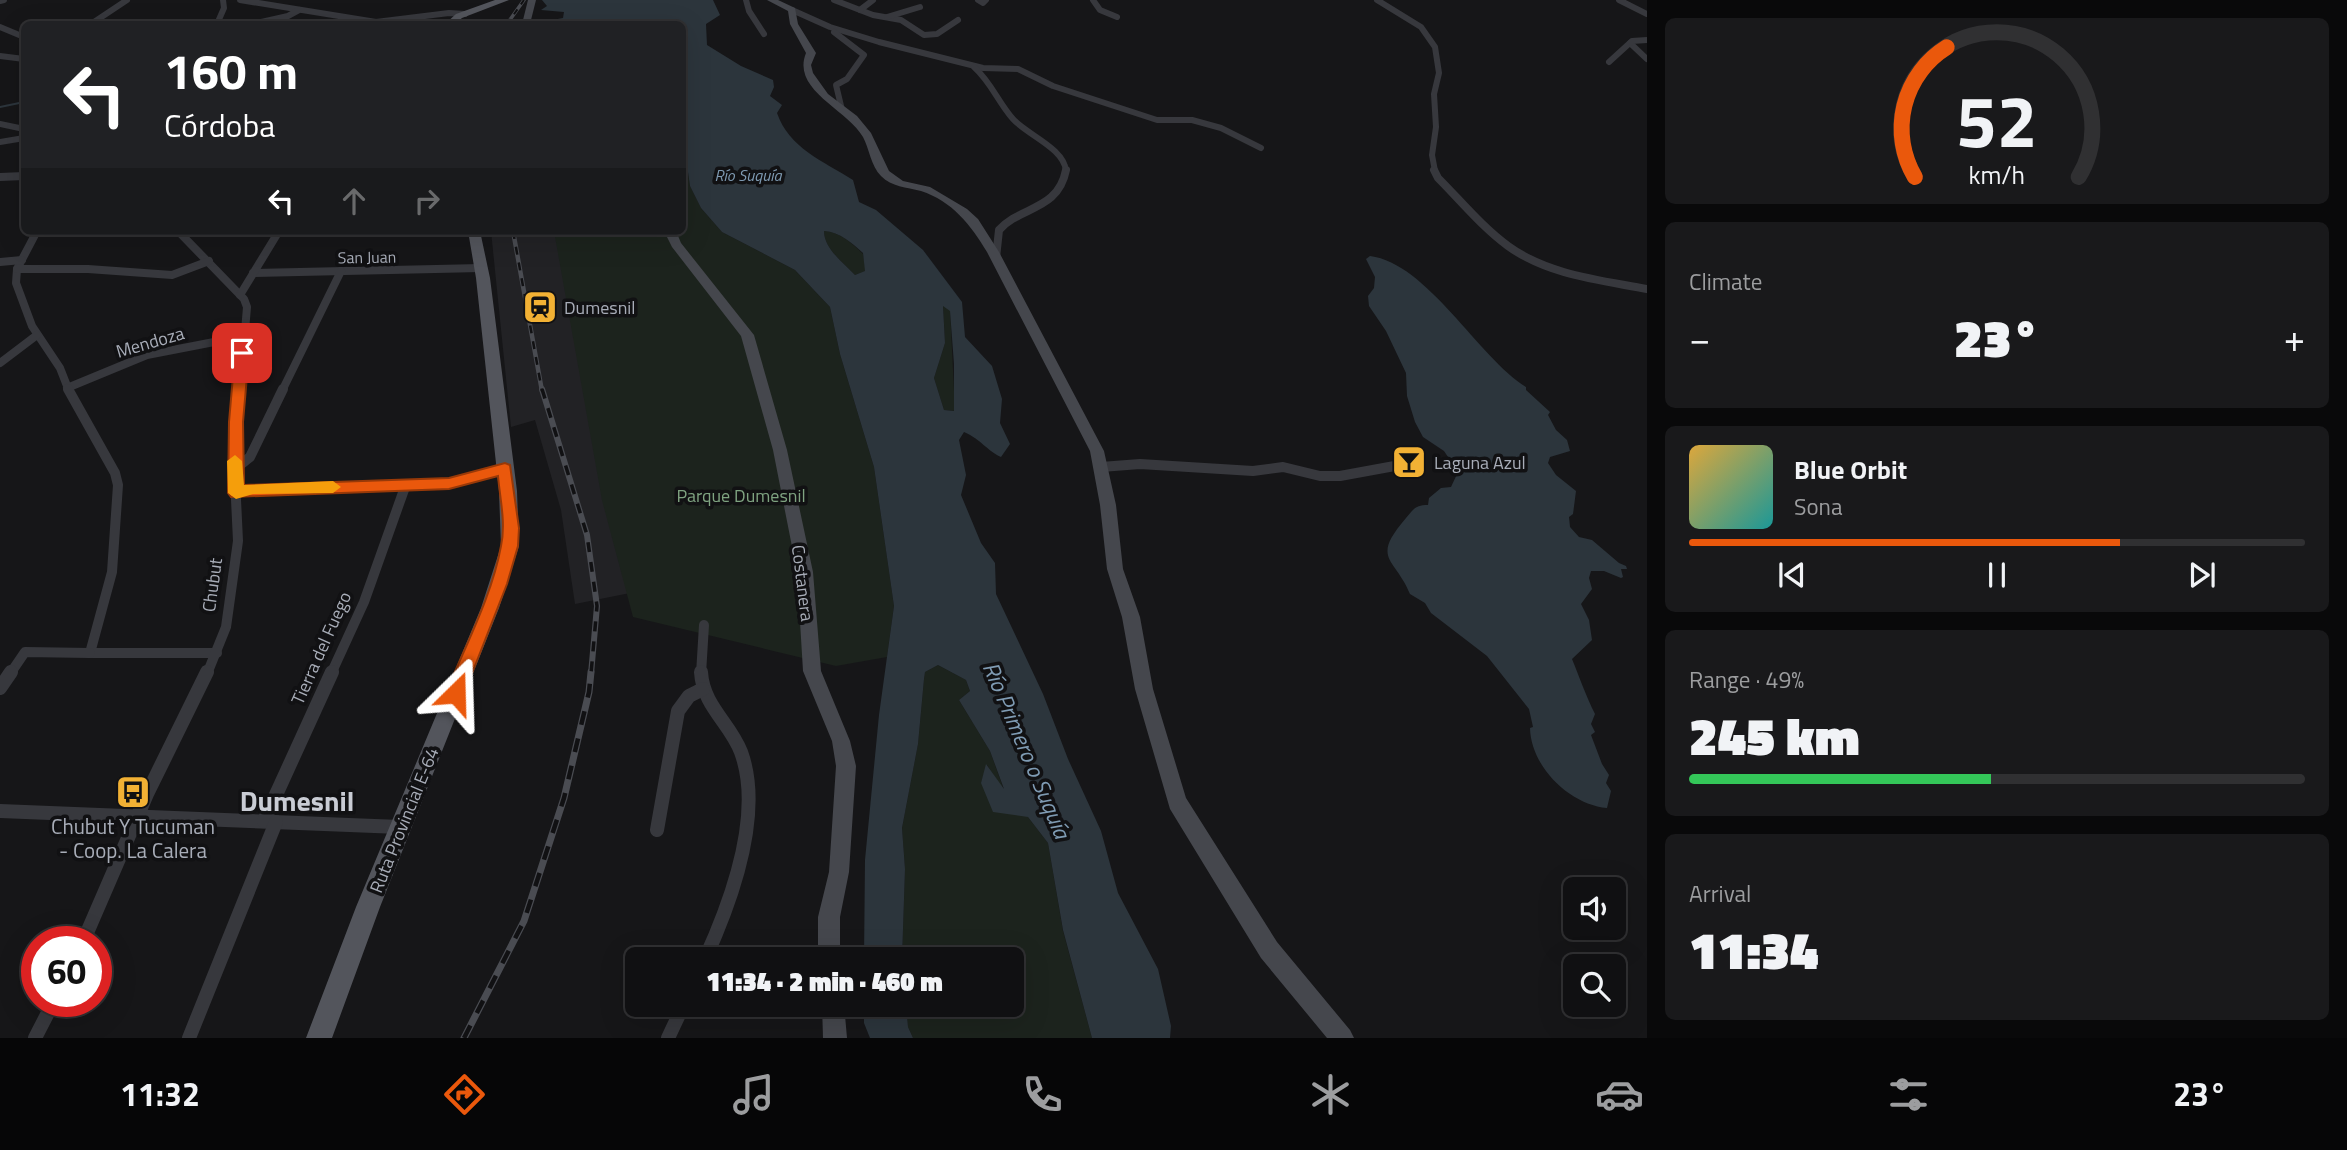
<!DOCTYPE html>
<html lang="en">
<head>
<meta charset="utf-8">
<style>
  body { margin:0; font-family:"Titillium Web",sans-serif; background:#19191b; color:#f1f3f6; height:100vh; display:flex; flex-direction:column; font-size:26px; white-space:nowrap }
  * { box-sizing:border-box; margin:0 }
  p { font-size:23px; color:#9c9d9f }
  .icon { flex:none; width:38px; height:38px; fill:none; stroke:currentColor; stroke-width:2; stroke-linecap:round; stroke-linejoin:round }
  .map { position:relative; flex:1; overflow:hidden }
  .details { display:flex; flex-direction:column; gap:18px; padding:18px; background:#09090a; width:700px }
  .details>* { flex:none }
  .hud { position:absolute; left:21px; top:21px; width:665px; height:214px; border-radius:10px; box-shadow:0 7px 28px #0002,0 0 0 2px #303032; background:#202124; color:#fff; overflow:hidden }
  .buttons { position:absolute; left:1563px; top:877px; display:grid; gap:14px }
  .buttons a { display:grid; place-items:center; width:63px; height:63px; border-radius:10px; background:#101012; box-shadow:0 7px 28px #0002,0 0 0 2px #303032; font-size:35px }
  .speed { position:absolute; left:21px; top:926px; display:flex; gap:14px; font-size:35px; font-weight:700; text-align:center }
  .speed>* { display:grid; place-content:center; width:91px; height:91px; border-radius:50%; background:#101012; box-shadow:0 7px 28px #0002,0 0 0 2px #303032; line-height:1 }
  .speed .limit { border:10px solid #d22; background:#fff; color:#111 }
  .pin { position:absolute; display:grid; place-items:center; width:60px; height:60px; color:#fff; margin:-30px; border-radius:14px; box-shadow:0 4px 10px #0006 }
  .me { position:absolute; width:77px; margin:-38px; rotate:22deg; stroke-linejoin:round; filter:drop-shadow(0 0 5px #0008) }
  .turn { display:flex; align-items:center; gap:24px; height:147px; padding:0 28px; font-size:32px }
  .turn .icon { width:91px; height:91px; stroke-width:2.5 }
  .turn b { display:block; font-size:49px; line-height:60px }
  .lanes { display:flex; align-items:center; height:66px; padding:0 28px; background:#0003; justify-content:center; gap:35px; direction:ltr }
  .lanes .off { opacity:.35 }
  .big { font-size:52px; font-weight:800; line-height:1.1 }
  .details .tile { flex:1; display:flex; flex-direction:column; justify-content:center; gap:10px; min-width:0; padding:0 24px; border-radius:10px; background:#19191b }
  .details .dial { align-items:center; gap:0 }
  .dial svg { height:182px; overflow:visible; fill:none; stroke:#303032; stroke-width:7; stroke-linecap:round; text-anchor:middle }
  .dial text { fill:#f1f3f6; stroke:none }
  .song { display:flex; align-items:center; gap:21px }
  .cover { width:84px; height:84px; border-radius:10px; background:linear-gradient(135deg,hsl(40 70% 55%),hsl(180 70% 35%)) }
  .played { height:7px; border-radius:4px; background:linear-gradient(90deg,#ea580c 70%,#303032 70%) }
  .keys { display:flex; justify-content:space-around; direction:ltr }
  .heat { display:flex; justify-content:space-between; align-items:center; font-size:38px; direction:ltr }
  .charge { height:10px; border-radius:5px; background:linear-gradient(90deg,#34c759 49%,#303032 0) }
  .trip { position:absolute; left:625px; top:947px; width:399px; height:70px; border-radius:10px; background:#101012; box-shadow:0 7px 28px #0002,0 0 0 2px #303032; font-weight:800; line-height:70px; text-align:center }
  .dock { display:flex; height:112px; justify-content:space-around; align-items:center; background:#060607; color:#9c9d9f }
  .dock .icon { width:49px; height:49px }
  .dock .active { color:#ea580c }
  .dock b { font-size:32px; color:#f1f3f6 }
  main { display:flex; flex:1; min-height:0 }
  .map>svg:first-child { display:block }
  .built { fill:#222225 }
  .green { fill:#1c231d }
  .water { fill:#2c353c; fill-rule:evenodd }
  .lines { fill:none; stroke-linecap:round; stroke-linejoin:round }
  .stream { stroke:#2c353c; stroke-width:2 }
  .street-far3 { stroke:#37383d; stroke-width:6 }
  .street-far2 { stroke:#37383d; stroke-width:8 }
  .street-far1 { stroke:#37383d; stroke-width:10 }
  .street { stroke:#37383d; stroke-width:14 }
  .secondary { fill:#45474d; fill-rule:evenodd }
  .primary { fill:#53555c; fill-rule:evenodd }
  .rail-far3-casing { stroke:#4a4c52; stroke-width:3.5 }
  .rail-far2-casing { stroke:#4a4c52; stroke-width:4.5 }
  .rail-far1-casing { stroke:#4a4c52; stroke-width:6 }
  .rail-casing { stroke:#4a4c52; stroke-width:7 }
  .rail-far3 { stroke:#111113; stroke-width:2; stroke-dasharray:6; stroke-linecap:butt }
  .rail-far2 { stroke:#111113; stroke-width:2.5; stroke-dasharray:8; stroke-linecap:butt }
  .rail-far1 { stroke:#111113; stroke-width:3.5; stroke-dasharray:10; stroke-linecap:butt }
  .rail { stroke:#111113; stroke-width:4.5; stroke-dasharray:14; stroke-linecap:butt }
  .route { fill:#ea580c; stroke:#983908; stroke-width:2 }
  .slow { fill:#f59e0b }
  .labels { text-anchor:middle; dominant-baseline:central; stroke-width:7; stroke-linejoin:round; paint-order:stroke }
  .far-water-label { font-size:16px; font-style:italic; fill:#7f9bb3; stroke:#111113 }
  .far-street-label { font-size:16px; fill:#a8adb8; stroke:#111113 }
  .poi-label { font-size:18px; fill:#a8adb8; stroke:#111113; text-anchor:start }
  .street-label { font-size:18px; fill:#a8adb8; stroke:#111113 }
  .park-label { font-size:18px; fill:#7fa381; stroke:#111113 }
  .near-poi-label { font-size:21px; fill:#a8adb8; stroke:#111113 }
  .near-water-label { font-size:23px; font-style:italic; fill:#7f9bb3; stroke:#111113 }
  .near-district-label { font-size:28px; font-weight:bold; fill:#c9ccd4; stroke:#111113 }
</style>
</head>
<body>
<main>
<div class="map">
<svg width="1647" height="1038" viewBox="0 0 1647 1038">
  <rect width="100%" height="100%" fill="#161618"/>
  <path class="built" d="M491 231H661L770 565 575 604 561 510 535 420 511 427Z"/>
  <g class="green">
    <path d="M683 160 687 165 690 186 701 208 722 232 795 270 830 307 840 354 874 467 894 606 887 657 836 666 633 617 602 500 554 231H682Z"/>
    <path d="M824 231C840 232 852 243 863 254L866 271 855 275C844 263 824 249 824 231Z"/>
    <path d="M943 305 950 310 955 411 944 410 934 378 945 343Z"/>
    <path d="M938 665 966 680 970 691 959 700 990 751 1005 793 987 765 981 783 1028 817 1048 843 1063 931 1092 1038H913L908 1027 906 1005 1012 1004V959H902L905 869 902 828 918 744 924 679 925 672Z"/>
  </g>
  <g class="water">
    <path d="M542 0H713L720 15 706 24 707 45 741 66 773 80 774 87 770 96 782 105 777 113C789 148 823 161 853 180L859 202 876 210 923 250 962 302 965 337 992 366 1002 399 1000 423 1010 444 1001 457C986 450 982 440 964 432L959 440 966 475 961 495 981 543 995 563 996 594 1043 694 1068 759 1101 831 1118 893 1158 969 1171 1026 1170 1038H1092L1063 930 1048 843 1028 817 993 812 981 783 986 764 1004 789 990 751 959 700 970 691 966 680 938 665 925 672 924 679 918 744 902 828 905 869 902 959H864L865 860 879 715 894 606 874 467 840 354 830 307 795 270 722 232 701 208 690 186 687 165 682 160V24H531L563 18 564 12 541 10 547 6ZM824 231C840 232 852 243 863 253L865 271 855 275C844 263 824 249 824 231ZM943 306 950 311 954 364V411L944 410 934 378 945 343Z"/>
    <path d="M1370 256C1427 263 1479 358 1526 387V390L1550 412 1548 415 1556 430 1567 440 1570 451 1550 457 1548 463 1556 475 1576 491 1573 514 1569 517 1570 527 1579 537 1592 540 1619 563 1626 566 1627 569H1621L1623 577 1621 578 1604 571H1591L1589 578 1592 589 1581 604 1589 620 1592 640 1572 659C1579 676 1586 696 1595 714L1591 724 1595 732 1591 735 1602 764 1609 775 1606 783 1611 791 1607 808C1571 805 1531 768 1530 728L1533 727 1529 709 1487 656 1431 613 1425 603 1410 594C1395 557 1370 560 1406 518 1414 509 1415 505 1428 505L1429 498 1441 488 1451 487 1458 472 1444 451 1423 437 1415 422 1407 396 1406 373 1386 331 1369 306 1368 296 1374 288 1375 277 1366 259Z"/>
    <path d="M864 1005H906L908 1027 913 1038H870L864 1023Z"/>
  </g>
  <g class="lines">
    <path class="stream" d="M0 107 24 102"/>
    <g class="street-far3">
      <path d="M240 0 376 22 449 13 465 14"/>
      <path d="M746 0 749 11 764 34"/>
      <path d="M834 0 873 15 901 20 924 35 937 34 958 20"/>
      <path d="M978 0 983 3 986 0"/>
      <path d="M1093 0 1100 10 1117 17"/>
      <path d="M1377 0 1421 27 1435 47 1439 73 1434 94 1436 127 1432 155 1435 171"/>
      <path d="M1619 0 1647 14"/>
      <path d="M0 1 4 0"/>
      <path d="M792 10 830 27 879 42 983 68 1018 69 1053 86 1157 120H1192L1221 128 1261 148"/>
      <path d="M860 10 873 0"/>
      <path d="M887 17 920 7"/>
      <path d="M91 24 127 0"/>
      <path d="M217 24 224 8 223 0"/>
      <path d="M252 24 288 16 299 10"/>
      <path d="M0 27 24 37"/>
      <path d="M834 32 864 55 847 79 836 85 842 110"/>
      <path d="M1630 43 1647 59"/>
      <path d="M0 56 24 59"/>
      <path d="M1609 62 1632 41 1647 40"/>
      <path d="M974 67C991 82 998 102 1013 119 1027 135 1064 148 1066 171"/>
      <path d="M0 124 24 129"/>
      <path d="M0 142 24 138"/>
    </g>
    <g class="street-far2">
      <path d="M1434 170 1438 178C1461 201 1482 227 1508 246 1548 275 1600 280 1647 289"/>
      <path d="M0 177 24 176"/>
      <path d="M37 231 17 269 16 283 32 326 60 368 69 391"/>
      <path d="M178 231 244 299 247 307 240 391"/>
      <path d="M996 258 999 230C1020 206 1058 211 1066 170"/>
      <path d="M0 262 22 260"/>
      <path d="M17 269H88L172 275 209 261"/>
      <path d="M253 273 481 268"/>
      <path d="M240 295 279 231"/>
      <path d="M0 363 37 335"/>
      <path d="M67 388 147 355 245 336"/>
      <path d="M282 391 341 271"/>
    </g>
    <g class="street-far1">
      <path d="M68 389 115 473 118 485 112 572 90 653H217"/>
      <path d="M1101 467 1140 464 1253 471 1283 467 1320 476H1340L1400 465"/>
      <path d="M235 469 250 457 283 389"/>
      <path d="M236 493 253 489 436 484 460 481 505 469"/>
      <path d="M10 674 25 652 90 653"/>
      <path d="M207 674 226 627 238 541 234 458 240 389"/>
      <path d="M331 674 364 602 405 487"/>
      <path d="M701 674 704 625"/>
    </g>
    <g class="street">
      <path d="M701 672C703 706 730 723 741 752 764 815 731 902 705 959"/>
      <path d="M0 688 11 672"/>
      <path d="M0 811 400 827"/>
      <path d="M264 821 332 672"/>
      <path d="M657 830 678 711 689 696 703 689"/>
      <path d="M83 942 147 794 207 672"/>
      <path d="M35 1038 54 1001"/>
      <path d="M189 1038 276 822"/>
      <path d="M668 1038 684 1004"/>
    </g>
    <g class="secondary">
      <path d="M528 0H536L530 24H522Z"/>
      <path d="M767 0H778L795 8 798 24 816 53 811 65 813 73 828 94 857 116 871 133 889 171 903 181 930 187 967 209 978 219 999 252 1104 451 1116 505 1123 569 1140 617 1153 689 1186 798 1277 942 1350 1030 1354 1038H1327L1261 958 1170 809 1135 689 1122 617 1107 569 1100 505 1090 451 987 252C971 225 952 201 921 191 906 187 892 187 881 176 871 166 869 148 863 137 847 109 791 90 806 53L790 24 788 11Z"/>
      <path d="M664 231H676L681 243 754 335 787 450 813 572 821 671 850 741 856 766 849 872 840 917V959H818V917L829 872 836 766 832 741 803 671 797 572 773 450 741 336 672 247Z"/>
      <path d="M822 1004H844L847 1038H823Z"/>
    </g>
    <g class="primary">
      <path d="M495 0H509L462 18 455 24H445L456 14Z"/>
      <path d="M468 231H480L490 278 517 491 519 546 499 608 380 907 332 1038H306L356 907 481 608 501 546 499 491 476 278Z"/>
    </g>
    <g class="rail-far3-casing">
      <path id="rail-far3" d="M507 24 524 0"/>
    </g>
    <g class="rail-far2-casing">
      <path id="rail-far2" d="M513 231 542 391"/>
    </g>
    <g class="rail-far1-casing">
      <path id="rail-far1" d="M542 389 587 535 597 606 591 674"/>
    </g>
    <g class="rail-casing">
      <path id="rail" d="M464 1038 524 921 564 798 589 692 591 672"/>
    </g>
    <use href="#rail-far3" class="rail-far3"/>
    <use href="#rail-far2" class="rail-far2"/>
    <use href="#rail-far1" class="rail-far1"/>
    <use href="#rail" class="rail"/>
  </g>
  <path class="route" d="M242 348 249 353 243 422 244 485 449 478 505 463 510 465 519 528 518 546 507 584 462 699 456 701 449 699 446 693C465 646 492 596 501 546 506 523 500 499 498 476L449 489 231 497 228 493 229 422 235 353Z"/>
  <path class="slow" d="M235 455 242 461 244 485 333 481 341 487 333 493 253 494 236 499 228 493 227 461Z"/>
  <defs>
    <g id="station-square" transform="scale(1.75)"><rect x="-9" y="-9" width="18" height="18" rx="4" fill="#f2b134" stroke="#111113"/><path d="M-3-6H3Q5-6 5-4V2Q5 4 3 4L4.5 6H3L1.5 4h-3L-3 6H-4.5L-3 4Q-5 4-5 2V-4Q-5-6-3-6ZM-3.5-4v3h7v-3ZM-3.5 1v1.5H-2V1ZM2 1v1.5H3.5V1Z" fill="#111"/></g>
    <g id="bar-square" transform="scale(1.75)"><rect x="-9" y="-9" width="18" height="18" rx="4" fill="#f2b134" stroke="#111113"/><path d="M-6-5H6L.8 .8V4.5H3.5V6h-7V4.5H-.8V.8Z" fill="#111"/></g>
    <g id="bus-square" transform="scale(1.75)"><rect x="-9" y="-9" width="18" height="18" rx="4" fill="#f2b134" stroke="#111113"/><path d="M-5-6H5V4H4V6H2V4H-2V6H-4V4H-5ZM-3.5-4V0h7V-4ZM-3.5 1.2v1.5H-2V1.2ZM2 1.2v1.5H3.5V1.2Z" fill="#111"/></g>
  </defs>
  <g fill-rule="evenodd">
    <use href="#station-square" x="540" y="307"/>
    <use href="#bar-square" x="1409" y="462"/>
    <use href="#bus-square" x="133" y="792"/>
  </g>
  <g class="labels">
    <g class="far-water-label">
      <text x="748" y="175">Río Suquía</text>
    </g>
    <g class="far-street-label">
      <text transform="translate(367 257) rotate(-1)">San Juan</text>
    </g>
    <g class="poi-label">
      <text x="564" y="307">Dumesnil</text>
      <text x="1434" y="462">Laguna Azul</text>
    </g>
    <g class="street-label">
      <text transform="translate(150 342) rotate(-16)">Mendoza</text>
      <text transform="translate(803 583) rotate(83)">Costanera</text>
      <text transform="translate(212 585) rotate(-82)">Chubut</text>
      <text transform="translate(321 648) rotate(-66)">Tierra del Fuego</text>
      <text transform="translate(404 820) rotate(-68)">Ruta Provincial E-64</text>
    </g>
    <g class="park-label">
      <text x="741" y="495">Parque Dumesnil</text>
    </g>
    <g class="near-poi-label">
      <text x="133" y="826">Chubut Y Tucuman<tspan x="133" dy="24">- Coop. La Calera</tspan></text>
    </g>
    <g class="near-water-label">
      <text transform="translate(1027 750) rotate(67)">Río Primero o Suquía</text>
    </g>
    <g class="near-district-label">
      <text x="297" y="800">Dumesnil</text>
    </g>
  </g>
</svg>
<div class="buttons">
<a><svg class="icon" aria-label="sound" viewBox="0 0 24 24"><path d="M4 9h4l5-4v14l-5-4H4zM17 9q2 3 0 6"/></svg></a>
<a><svg class="icon" aria-label="search" viewBox="0 0 24 24"><circle cx="10" cy="10" r="6"/><path d="M15 15l6 6"/></svg></a>
</div>
<div class="speed"><div class="limit">60</div></div>
<div class="pin" style="left:242px;top:353px;background:#d93025"><svg class="icon" aria-label="arrive" viewBox="0 0 24 24"><path d="M6 21V4h12l-3 4 3 4H6"/></svg></div>
<svg class="me" style="left:456px;top:693px" viewBox="-20 -20 40 40"><path d="M0-17L14 15 0 8-14 15z" fill="#ea580c" stroke="#fff" stroke-width="4"/></svg>
<div class="trip">11:34 · 2 min · 460 m</div>
<div class="hud">
<div class="turn"><svg class="icon" aria-label="left" viewBox="0 0 24 24"><path d="M17 20v-9H6M10 6l-5 5 5 5"/></svg><div><b>160 m</b>Córdoba</div></div>
<div class="lanes"><svg class="icon" aria-label="left" viewBox="0 0 24 24"><path d="M17 20v-9H6M10 6l-5 5 5 5"/></svg><svg class="icon off" aria-label="ahead" viewBox="0 0 24 24"><path d="M12 20V5M6 11l6-6 6 6"/></svg><svg class="icon off" aria-label="right" viewBox="0 0 24 24"><path d="M7 20v-9h11M14 6l5 5-5 5"/></svg></div>
</div>
</div>
<section class="details">
<div class="tile dial"><svg viewBox="0 0 100 80">
<path d="M14 69A42 42 0 1 1 86 69"/>
<path d="M14 69A42 42 0 0 1 28 12" stroke="#ea580c"/>
<text x="50" y="56" font-size="32" font-weight="700">52</text>
<text x="50" y="72" font-size="11">km/h</text>
</svg></div>
<div class="tile"><p>Climate</p>
<div class="heat"><a>−</a><b class="big">23°</b><a>+</a></div>
</div>
<div class="tile">
<div class="song"><i class="cover"></i><div><b>Blue Orbit</b><p>Sona</p></div></div>
<div class="played"></div>
<div class="keys"><svg class="icon" aria-label="previous" viewBox="0 0 24 24"><path d="M18 5L8 12l10 7zM5 5v14"/></svg><svg class="icon" aria-label="pause" viewBox="0 0 24 24"><path d="M8 5v14M16 5v14"/></svg><svg class="icon" aria-label="next" viewBox="0 0 24 24"><path d="M6 5l10 7-10 7zM19 5v14"/></svg></div>
</div>
<div class="tile"><p>Range · 49%</p><b class="big">245 km</b><div class="charge"></div></div>
<div class="tile"><p>Arrival</p><b class="big">11:34</b></div>
</section>
</main>
<nav class="dock">
<b>11:32</b>
<svg class="icon active" aria-label="directions" viewBox="0 0 24 24"><path d="M12 3l9 9-9 9-9-9zM9 14v-3h6M13 9l2 2-2 2"/></svg>
<svg class="icon" aria-label="music" viewBox="0 0 24 24"><path d="M9 18V5l10-2v13"/><circle cx="6" cy="18" r="3"/><circle cx="16" cy="16" r="3"/></svg>
<svg class="icon" aria-label="phone" viewBox="0 0 24 24"><path d="M5 4h4l2 5-3 2q2 4 5 5l2-3 5 2v4C11 20 4 13 5 4z"/></svg>
<svg class="icon" aria-label="climate" viewBox="0 0 24 24"><path d="M12 3v18M4 7l16 10M4 17L20 7"/></svg>
<svg class="icon" aria-label="car" viewBox="0 0 24 24"><path d="M5 17H2v-5l4-1 3-4h7l3 4 3 1v5h-3M9 17h6M6 11h13"/><circle cx="7" cy="17" r="2"/><circle cx="17" cy="17" r="2"/></svg>
<svg class="icon" aria-label="filters" viewBox="0 0 24 24"><path d="M4 7h16M4 17h16"/><circle cx="9" cy="7" r="2"/><circle cx="15" cy="17" r="2"/></svg>
<b>23°</b>
</nav>
</body>
</html>
